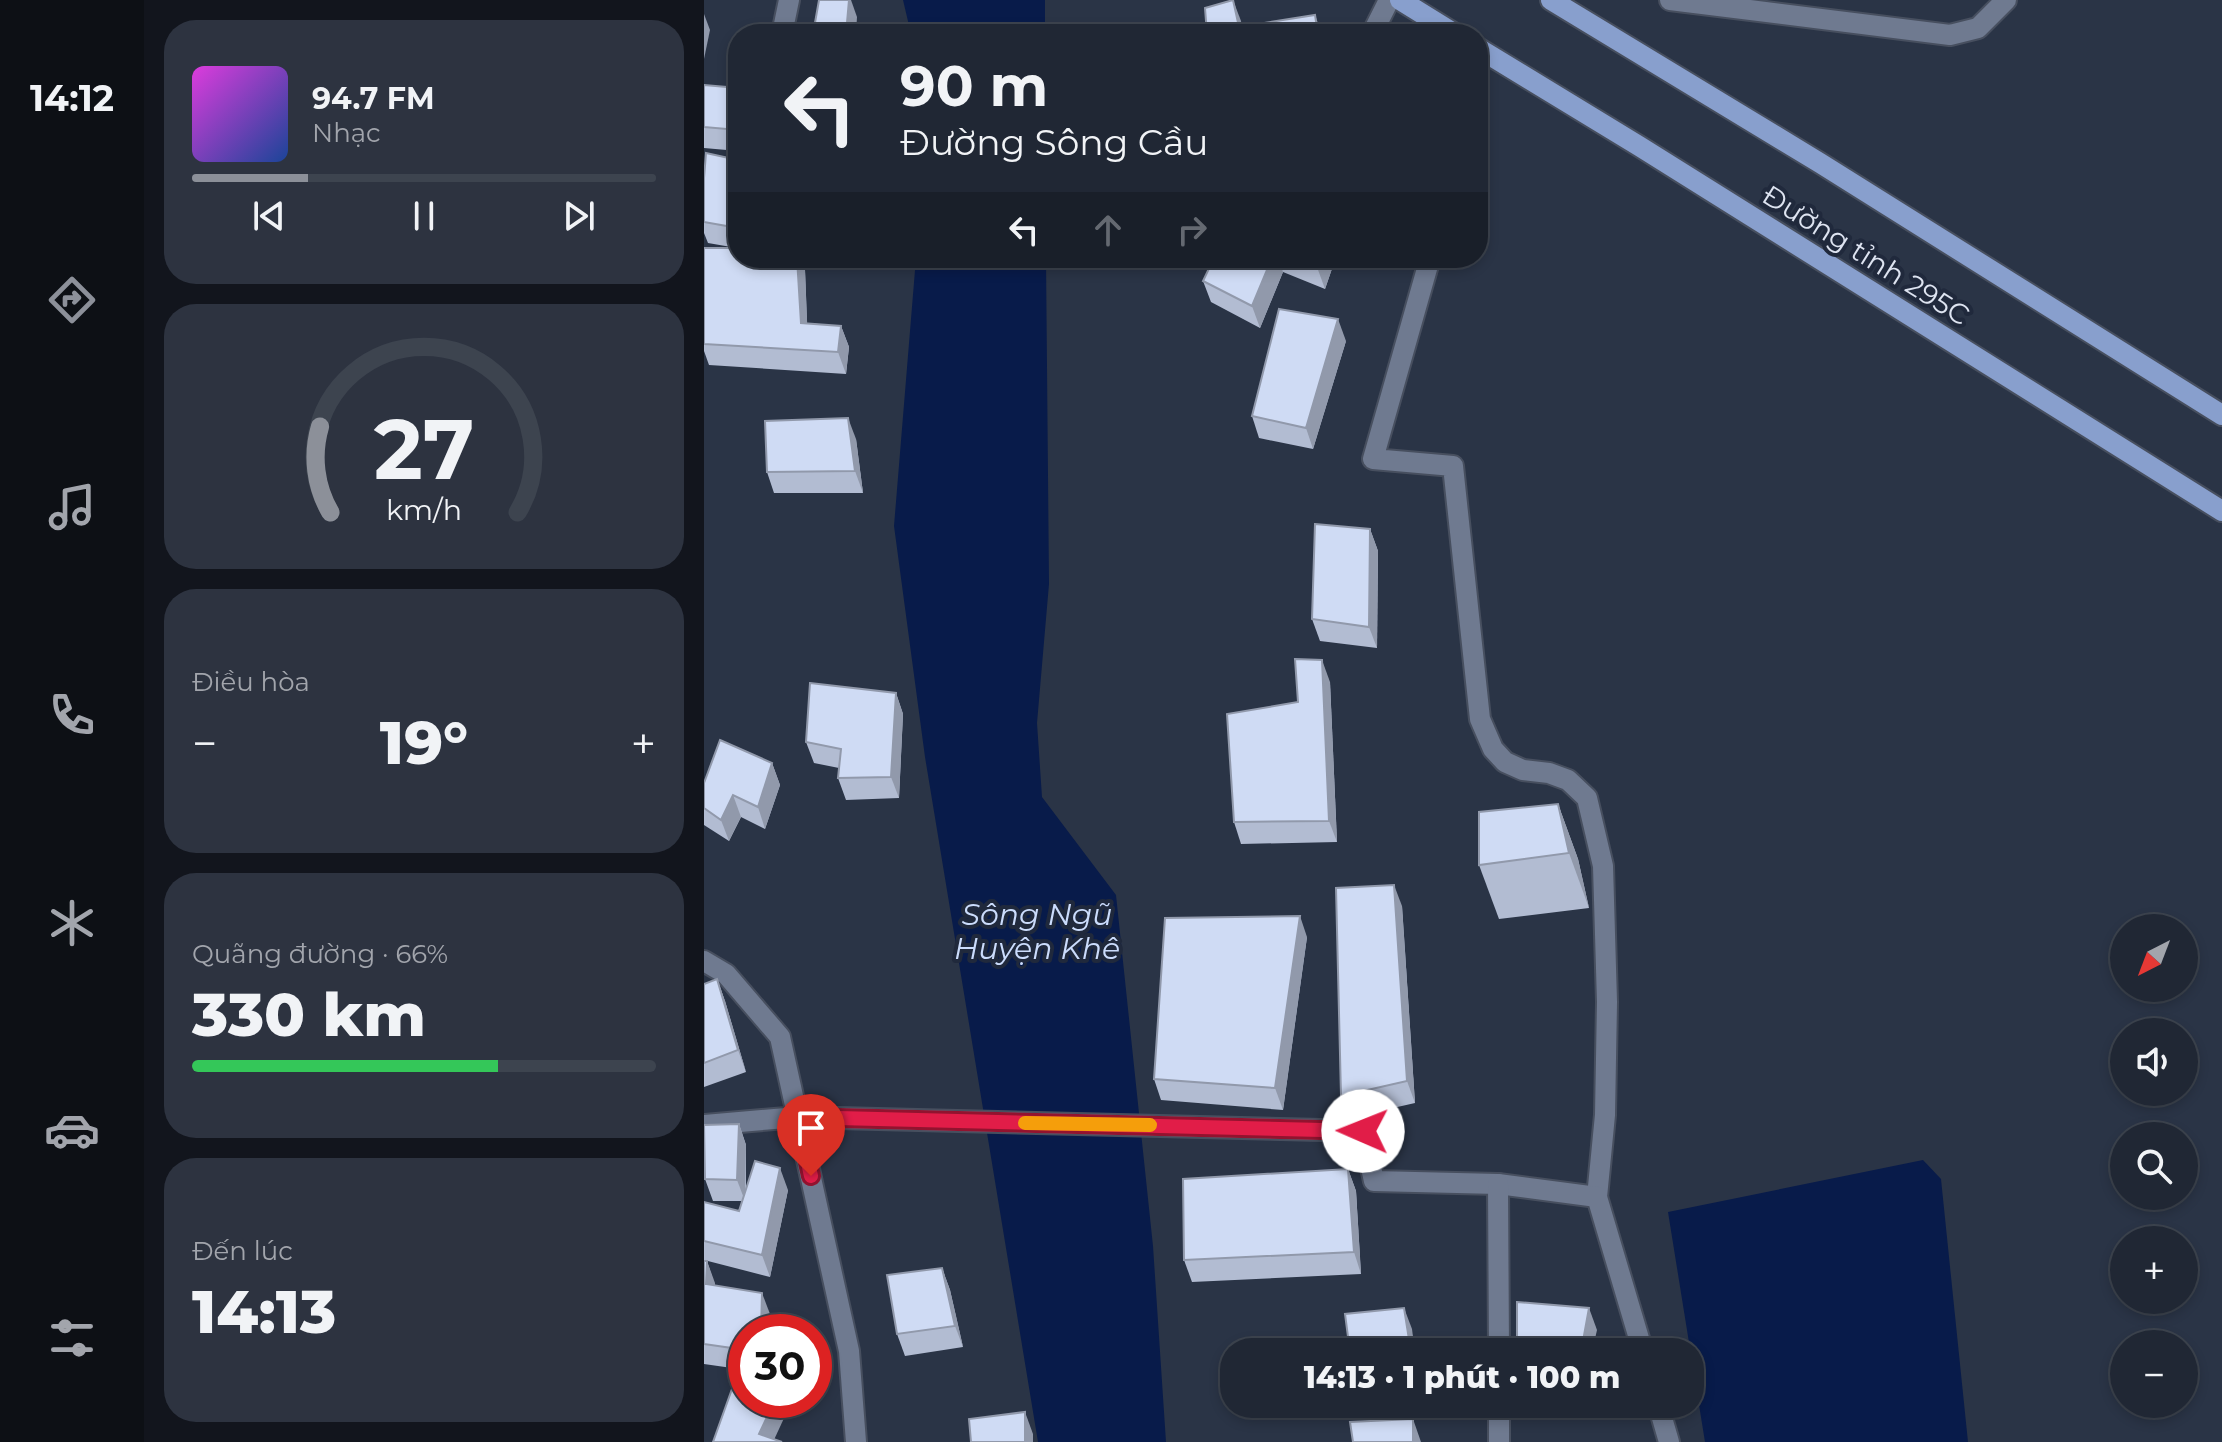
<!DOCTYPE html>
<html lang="vi">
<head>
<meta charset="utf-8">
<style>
  body { margin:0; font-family:Montserrat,sans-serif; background:#2d3340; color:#f1f3f6; height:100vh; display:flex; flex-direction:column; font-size:30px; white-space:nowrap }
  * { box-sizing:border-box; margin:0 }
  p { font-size:26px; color:#a2a5ac }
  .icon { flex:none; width:44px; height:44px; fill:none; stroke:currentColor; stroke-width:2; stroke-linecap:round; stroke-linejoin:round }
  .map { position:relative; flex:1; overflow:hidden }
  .details { display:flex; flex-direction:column; gap:20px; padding:20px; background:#12151d; width:560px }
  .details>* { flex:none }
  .guide { position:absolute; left:24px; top:24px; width:760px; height:244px; border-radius:32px; box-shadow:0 4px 12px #0003,0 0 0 2px #3d444f; background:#202734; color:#f1f3f6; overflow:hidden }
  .needle { width:52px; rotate:222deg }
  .fabs { position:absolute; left:1406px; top:914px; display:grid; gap:16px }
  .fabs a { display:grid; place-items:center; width:88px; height:88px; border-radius:50%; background:#202734; box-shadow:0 4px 12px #0003,0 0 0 2px #3d444f; font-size:40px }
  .speed { position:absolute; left:24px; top:1314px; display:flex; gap:16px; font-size:40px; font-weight:700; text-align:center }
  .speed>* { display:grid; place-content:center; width:104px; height:104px; border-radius:50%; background:#202734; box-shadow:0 4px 12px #0003,0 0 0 2px #3d444f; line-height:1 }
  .speed .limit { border:12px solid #d22; background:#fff; color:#111 }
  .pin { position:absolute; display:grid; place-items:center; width:68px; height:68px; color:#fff; margin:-82px -34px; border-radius:50% 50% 50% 0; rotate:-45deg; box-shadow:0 0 8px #0007 }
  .pin .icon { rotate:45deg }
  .me { position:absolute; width:88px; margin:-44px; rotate:271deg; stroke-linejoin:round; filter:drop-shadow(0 0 6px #0008) }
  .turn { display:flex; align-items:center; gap:28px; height:168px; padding:0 40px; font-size:36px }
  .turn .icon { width:104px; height:104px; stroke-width:2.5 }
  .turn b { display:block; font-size:56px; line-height:68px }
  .lanes { display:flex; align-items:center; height:76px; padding:0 40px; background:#0003; justify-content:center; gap:40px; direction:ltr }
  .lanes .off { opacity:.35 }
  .big { font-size:60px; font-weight:800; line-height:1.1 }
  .details .widget { flex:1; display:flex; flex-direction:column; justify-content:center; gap:12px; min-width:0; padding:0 28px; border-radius:32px; background:#2d3340 }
  .details .dial { align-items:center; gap:0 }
  .dial svg { height:208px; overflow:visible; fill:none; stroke:#3d444f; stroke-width:7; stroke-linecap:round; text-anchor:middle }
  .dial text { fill:#f1f3f6; stroke:none }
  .song { display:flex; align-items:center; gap:24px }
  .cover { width:96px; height:96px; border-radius:12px; background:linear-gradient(135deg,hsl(300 70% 55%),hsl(220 70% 35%)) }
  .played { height:8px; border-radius:4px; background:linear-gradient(90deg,#8c9099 25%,#3d444f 25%) }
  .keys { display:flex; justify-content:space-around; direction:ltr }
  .heat { display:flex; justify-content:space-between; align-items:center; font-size:44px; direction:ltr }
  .charge { height:12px; border-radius:6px; background:linear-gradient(90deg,#34c759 66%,#3d444f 0) }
  .trip { position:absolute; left:516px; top:1338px; width:484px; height:80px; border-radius:32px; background:#202734; box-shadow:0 4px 12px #0003,0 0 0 2px #3d444f; font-weight:800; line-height:80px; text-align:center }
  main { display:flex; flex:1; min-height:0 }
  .menu { display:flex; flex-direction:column; width:144px; justify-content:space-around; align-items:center; background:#0d1015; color:#a2a5ac }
  .menu .icon { width:56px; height:56px }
  .menu .selected { color:#8c9099 }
  .menu b { font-size:36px; color:#f1f3f6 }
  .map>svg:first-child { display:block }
  .water { fill:#081b4a }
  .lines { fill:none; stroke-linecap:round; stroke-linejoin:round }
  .street-casing { stroke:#474f5f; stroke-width:24 }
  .secondary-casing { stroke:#474f5f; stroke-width:24 }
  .primary-casing { stroke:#474f5f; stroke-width:24 }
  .street { stroke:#6f7a90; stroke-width:20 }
  .secondary { stroke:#6f7a90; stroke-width:20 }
  .primary { stroke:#889fcd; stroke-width:20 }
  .wall { fill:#b2bcd2 }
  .shaded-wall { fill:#9199ab }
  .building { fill:#cfdbf4; stroke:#9199ab; stroke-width:2 }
  .route-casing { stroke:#92132f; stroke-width:20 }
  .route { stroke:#e11d48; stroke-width:14 }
  .slow { stroke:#f59e0b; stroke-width:14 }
  .labels { text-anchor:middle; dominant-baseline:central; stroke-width:8; stroke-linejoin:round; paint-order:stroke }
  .street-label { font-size:28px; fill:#dee4f1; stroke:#20293c }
  .water-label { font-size:30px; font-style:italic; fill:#cbdcfc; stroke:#20293c }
</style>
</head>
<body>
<main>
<nav class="menu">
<b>14:12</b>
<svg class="icon selected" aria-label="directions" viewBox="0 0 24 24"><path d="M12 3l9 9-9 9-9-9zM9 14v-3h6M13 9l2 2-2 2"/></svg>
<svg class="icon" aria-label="music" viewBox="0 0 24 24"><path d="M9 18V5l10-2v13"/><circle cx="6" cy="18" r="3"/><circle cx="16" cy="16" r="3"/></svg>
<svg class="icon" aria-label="phone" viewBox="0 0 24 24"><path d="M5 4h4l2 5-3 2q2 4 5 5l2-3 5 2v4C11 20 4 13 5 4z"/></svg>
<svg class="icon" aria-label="climate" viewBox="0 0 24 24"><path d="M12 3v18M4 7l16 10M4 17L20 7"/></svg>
<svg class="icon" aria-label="car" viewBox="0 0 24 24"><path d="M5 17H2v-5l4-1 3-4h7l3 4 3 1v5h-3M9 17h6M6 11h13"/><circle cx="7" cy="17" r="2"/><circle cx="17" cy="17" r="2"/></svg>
<svg class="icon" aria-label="filters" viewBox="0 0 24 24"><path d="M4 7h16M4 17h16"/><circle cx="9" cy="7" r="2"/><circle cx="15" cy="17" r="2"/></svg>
</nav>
<section class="details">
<div class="widget">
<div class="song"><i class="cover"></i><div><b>94.7 FM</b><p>Nhạc</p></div></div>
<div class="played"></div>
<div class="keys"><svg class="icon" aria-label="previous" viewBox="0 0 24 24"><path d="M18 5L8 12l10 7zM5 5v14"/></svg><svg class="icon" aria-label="pause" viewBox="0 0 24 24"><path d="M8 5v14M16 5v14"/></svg><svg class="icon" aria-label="next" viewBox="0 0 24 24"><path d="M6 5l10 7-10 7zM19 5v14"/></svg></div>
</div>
<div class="widget dial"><svg viewBox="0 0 100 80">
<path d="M14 69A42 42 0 1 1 86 69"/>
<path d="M14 69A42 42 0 0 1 10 36" stroke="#8c9099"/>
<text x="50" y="56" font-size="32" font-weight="700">27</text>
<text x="50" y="72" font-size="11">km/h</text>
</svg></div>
<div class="widget"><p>Điều hòa</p>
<div class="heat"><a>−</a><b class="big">19°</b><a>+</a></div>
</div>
<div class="widget"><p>Quãng đường · 66%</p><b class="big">330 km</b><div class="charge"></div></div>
<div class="widget"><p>Đến lúc</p><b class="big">14:13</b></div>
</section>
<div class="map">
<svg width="1518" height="1442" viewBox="0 0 1518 1442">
  <rect width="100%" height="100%" fill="#2a3446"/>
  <g class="water">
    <path d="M199 0H341V34H207Z"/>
    <path d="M212 258H342L345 584 333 723 338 797 412 895 449 1246 462 1442H334L221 757 190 526Z"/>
    <path d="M1219 1160 1237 1179 1264 1442H1001L964 1212Z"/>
  </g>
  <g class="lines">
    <g class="street-casing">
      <g id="street">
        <path d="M966 0 1246 35 1274 28 1302 0"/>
        <path d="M78 34 85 0"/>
        <path d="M668 34 685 0"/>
        <path d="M726 258 669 459 749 466 776 719 789 749 801 762 819 770 845 773 864 780 883 798 899 866 903 1002 901 1115 893 1197"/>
        <path d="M0 1125 94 1117 659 1131 670 1181 794 1184 893 1197 939 1352"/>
        <path d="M794 1184 795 1352"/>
        <path d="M795 1404V1442"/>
        <path d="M954 1404 965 1442"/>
      </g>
    </g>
    <g class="secondary-casing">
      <path id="secondary" d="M0 961 22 974 76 1037 145 1351 152 1442"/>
    </g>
    <g class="primary-casing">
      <g id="primary">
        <path d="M696 0 751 34"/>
        <path d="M847 0 1116 163 1518 415"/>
        <path d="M774 48 935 146 1518 511"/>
      </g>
    </g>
    <use href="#street" class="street"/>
    <use href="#secondary" class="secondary"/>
    <use href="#primary" class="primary"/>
  </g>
  <g class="wall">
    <path d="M0 85 34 88V151L0 148Z"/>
    <path d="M34 160V258H96L101 270 103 323 137 326 145 347 142 374 5 365 0 351V248H33L4 243 0 233V178Z"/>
    <path d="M510 258H630L631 260 621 289 579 272 556 328 507 302 499 281Z"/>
    <path d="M642 341 609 449 555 438 548 416Z"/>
    <path d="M152 439 159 493H70L63 472Z"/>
    <path d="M666 529 674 551 673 648 616 641 608 619Z"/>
    <path d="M626 682 633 842 537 844 530 822Z"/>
    <path d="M192 693 199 714 195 798 142 800 134 778 135 768 110 763 102 742Z"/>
    <path d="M68 763 76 785 61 829 37 817 25 841 0 825V783Z"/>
    <path d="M854 804 874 859 885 908 795 919 775 865Z"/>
    <path d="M698 906 711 1103 645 1118 637 1096Z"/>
    <path d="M603 937 579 1110 457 1100 450 1079Z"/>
    <path d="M13 979 21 1001 42 1072 0 1087V984Z"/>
    <path d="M35 1124 42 1145V1191L84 1190 66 1277 0 1260V1202L35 1211 38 1201H9L1 1179Z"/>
    <path d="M644 1169 652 1191 657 1274 488 1282 480 1260Z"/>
    <path d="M0 1261H3L11 1286 66 1314 42 1332V1370L0 1364Z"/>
    <path d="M238 1268 246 1290 259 1347 201 1356 193 1334Z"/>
  </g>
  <g class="shaded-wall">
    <path d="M145 0H147L153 17 152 34H142Z"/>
    <path d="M529 0 537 21 539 34 535 27Z"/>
    <path d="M0 14 6 30 0 59Z"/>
    <path d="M611 15 618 34H614Z"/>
    <path d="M93 258H96L101 270 104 344 97 323Z"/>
    <path d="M568 258H574L579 272 556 328 548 306Z"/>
    <path d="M617 258H630L631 260 621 289 613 267Z"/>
    <path d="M634 319 642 341 609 449 602 428Z"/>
    <path d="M137 326 145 347 142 374 134 352Z"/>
    <path d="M144 418 152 439 159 493 151 471Z"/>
    <path d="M666 529 674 551 673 648 665 627Z"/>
    <path d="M618 660 626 682 633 842 625 821Z"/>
    <path d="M192 693 199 714 195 798 187 777Z"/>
    <path d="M68 763 76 785 61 829 54 807Z"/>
    <path d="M29 795 37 817 25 841 17 820Z"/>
    <path d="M854 804 874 859 885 908 865 853Z"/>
    <path d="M690 885 698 906 711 1103 703 1081Z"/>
    <path d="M596 916 603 937 579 1110 571 1088Z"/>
    <path d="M13 979 21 1001 42 1072 34 1050Z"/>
    <path d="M35 1124 42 1145 41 1201 33 1180Z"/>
    <path d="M76 1168 84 1190 66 1277 58 1255Z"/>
    <path d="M644 1169 652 1191 657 1274 650 1252Z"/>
    <path d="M3 1261 11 1283 10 1306 2 1284Z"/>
    <path d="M238 1268 246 1290 259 1347 251 1326Z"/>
    <path d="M58 1293 66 1314V1332H57Z"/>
    <path d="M700 1308 708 1329 711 1352H707Z"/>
    <path d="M885 1308 893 1330 888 1352H877Z"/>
    <path d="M71 1400H76L81 1416 69 1442 55 1434Z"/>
    <path d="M321 1412 329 1434V1442H321Z"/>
    <path d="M709 1419 717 1442H709Z"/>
  </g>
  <g class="building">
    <path d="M115 0H145L142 34H109Z"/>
    <path d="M529 0 535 27 611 15 614 34H503L501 8Z"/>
    <path d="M0 85 34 88V130L0 127Z"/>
    <path d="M2 153 34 160V228L0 222V178Z"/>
    <path d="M0 248H34V258H93L97 323 137 326 134 352 0 344Z"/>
    <path d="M510 258H568L548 306 499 281Z"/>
    <path d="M590 258H617L613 267Z"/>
    <path d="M575 309 634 319 602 428 548 416Z"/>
    <path d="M144 418 151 471 63 472 61 421Z"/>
    <path d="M611 524 666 529 665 627 608 619Z"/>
    <path d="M591 659 618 660 625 821 530 822 523 714 594 702Z"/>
    <path d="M106 683 192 693 187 777 134 778 137 749 102 742Z"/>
    <path d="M16 740 68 763 54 807 29 795 17 820 0 808V783Z"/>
    <path d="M854 804 865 853 775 865V812Z"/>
    <path d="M690 885 703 1081 637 1096 632 888Z"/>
    <path d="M596 916 571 1088 450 1079 461 918Z"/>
    <path d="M13 979 34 1050 0 1063V984Z"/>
    <path d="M35 1124 33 1180 1 1179 0 1125Z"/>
    <path d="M51 1161 76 1168 58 1255 0 1241V1202L35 1211Z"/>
    <path d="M644 1169 650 1252 480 1260 479 1179Z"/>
    <path d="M0 1261H3L2 1284 58 1293 57 1332H42V1350L0 1344Z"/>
    <path d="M238 1268 251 1326 193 1334 183 1275Z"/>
    <path d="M813 1302 885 1308 877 1352H813Z"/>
    <path d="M700 1308 707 1352H646L641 1314Z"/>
    <path d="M33 1375 42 1379V1400H71L55 1434 78 1442H9Z"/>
    <path d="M321 1412V1442H267L265 1419Z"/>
    <path d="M709 1419V1442H649L646 1422Z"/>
  </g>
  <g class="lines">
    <g class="route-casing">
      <path id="route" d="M107 1176 94 1117 659 1131"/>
    </g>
    <use href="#route" class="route"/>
    <path class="slow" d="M321 1123 446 1125"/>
  </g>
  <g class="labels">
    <g class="street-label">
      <text transform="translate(1162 255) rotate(32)">Đường tỉnh 295C</text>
    </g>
    <g class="water-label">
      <text x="333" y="914">Sông Ngũ<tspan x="333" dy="34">Huyện Khê</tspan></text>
    </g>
  </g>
</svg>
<div class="fabs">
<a><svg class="needle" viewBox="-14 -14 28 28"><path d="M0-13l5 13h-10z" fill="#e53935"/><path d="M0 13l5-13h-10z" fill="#a2a5ac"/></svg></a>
<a><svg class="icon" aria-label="sound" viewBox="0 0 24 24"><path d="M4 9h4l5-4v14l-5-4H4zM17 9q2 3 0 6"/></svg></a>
<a><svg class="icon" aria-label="search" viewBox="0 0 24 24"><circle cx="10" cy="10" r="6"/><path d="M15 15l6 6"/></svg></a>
<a>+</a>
<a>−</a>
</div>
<div class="speed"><div class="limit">30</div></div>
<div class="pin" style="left:107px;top:1176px;background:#d93025"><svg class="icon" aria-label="arrive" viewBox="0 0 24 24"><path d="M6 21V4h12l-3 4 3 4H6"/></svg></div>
<svg class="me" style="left:659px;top:1131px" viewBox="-20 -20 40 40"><circle r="19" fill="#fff"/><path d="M0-13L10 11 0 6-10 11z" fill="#e11d48"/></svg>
<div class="trip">14:13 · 1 phút · 100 m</div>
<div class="guide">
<div class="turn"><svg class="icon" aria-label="left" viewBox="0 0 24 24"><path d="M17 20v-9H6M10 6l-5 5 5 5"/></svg><div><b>90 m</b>Đường Sông Cầu</div></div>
<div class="lanes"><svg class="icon" aria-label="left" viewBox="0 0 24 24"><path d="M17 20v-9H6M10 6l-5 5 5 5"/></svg><svg class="icon off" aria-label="ahead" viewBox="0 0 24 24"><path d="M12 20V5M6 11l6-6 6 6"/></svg><svg class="icon off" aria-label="right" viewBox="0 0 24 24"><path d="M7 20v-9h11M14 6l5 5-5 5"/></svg></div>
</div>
</div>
</main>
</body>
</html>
